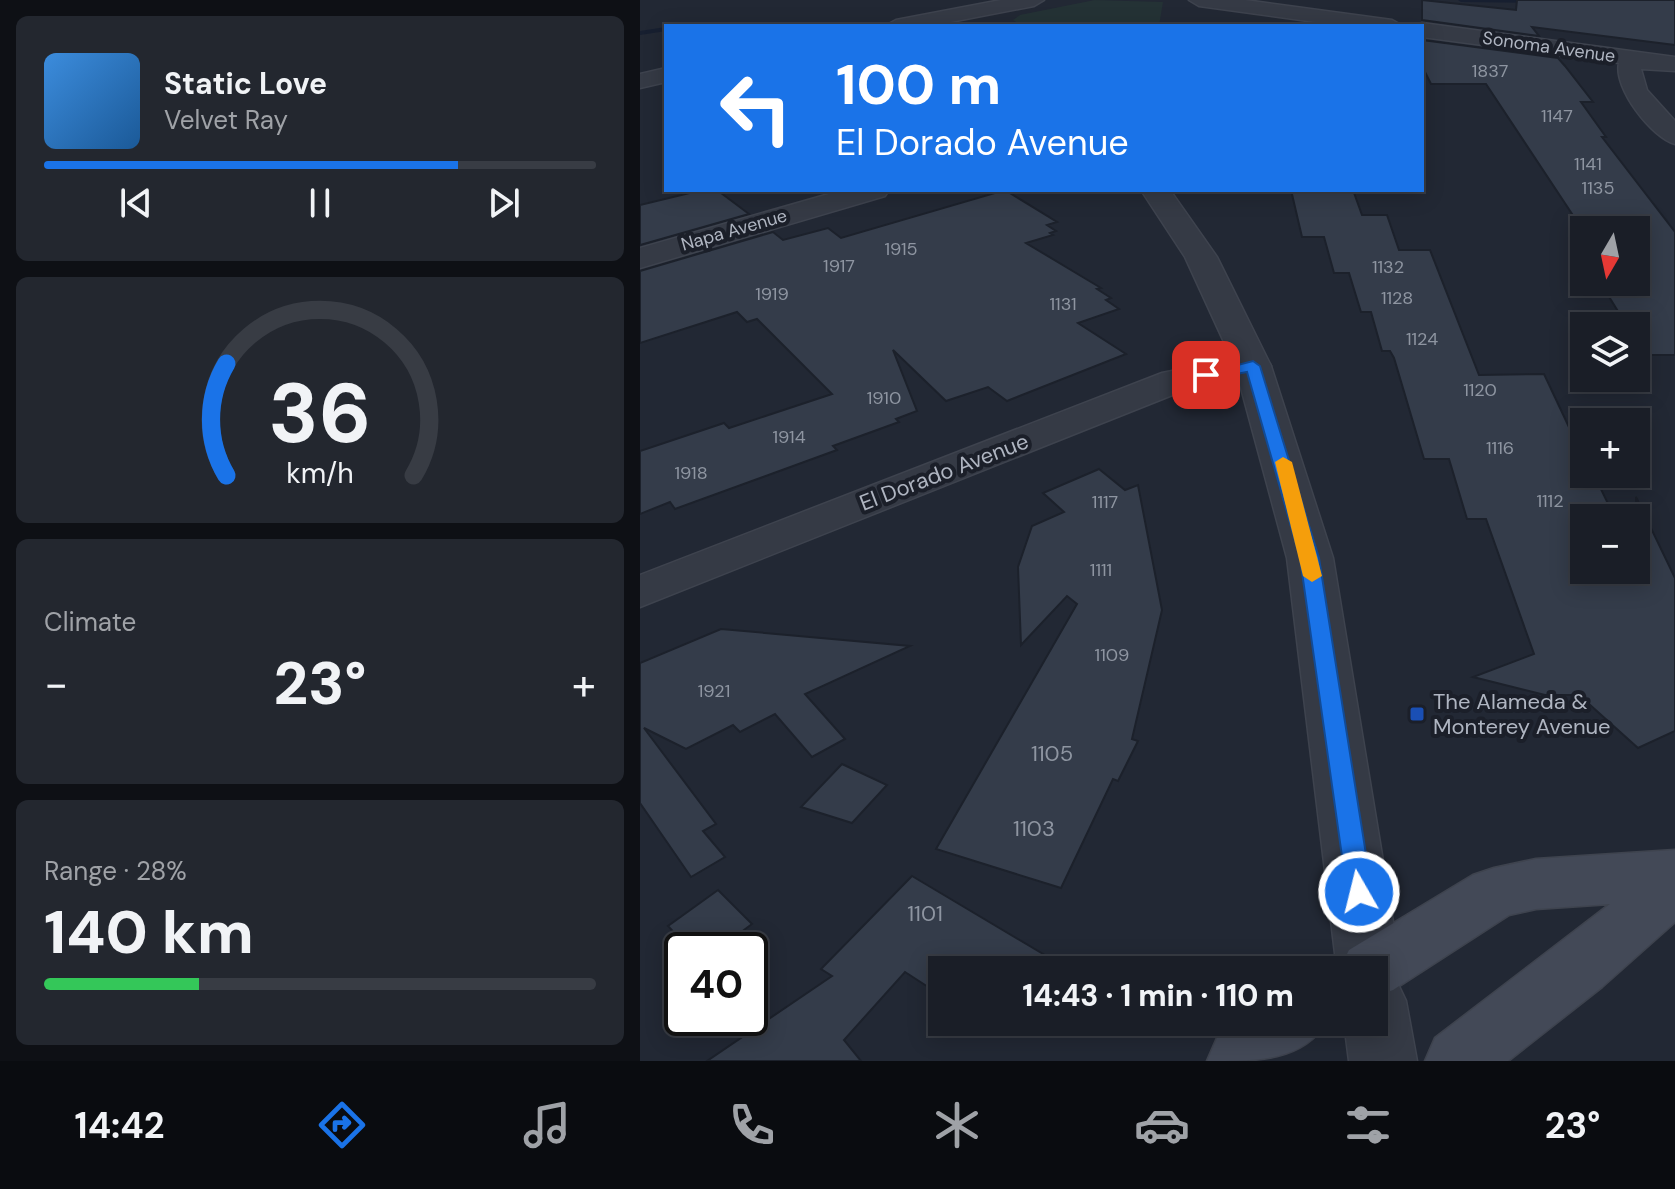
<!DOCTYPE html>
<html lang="en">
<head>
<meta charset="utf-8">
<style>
  body { margin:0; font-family:"DM Sans",sans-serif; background:#23272f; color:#f1f3f6; height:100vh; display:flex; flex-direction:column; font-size:30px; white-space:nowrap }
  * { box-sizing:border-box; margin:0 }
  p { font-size:26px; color:#9fa2a7 }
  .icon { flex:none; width:44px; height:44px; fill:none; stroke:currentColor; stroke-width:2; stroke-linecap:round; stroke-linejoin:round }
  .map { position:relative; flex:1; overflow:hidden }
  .sheet { display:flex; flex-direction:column; gap:16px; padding:16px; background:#0e1015; width:640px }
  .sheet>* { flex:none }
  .guide { position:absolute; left:24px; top:24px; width:760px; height:168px; border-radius:0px; box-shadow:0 4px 20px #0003,0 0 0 2px #383c44; background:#1a73e8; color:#fff; overflow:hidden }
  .needle { width:52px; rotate:189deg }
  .buttons { position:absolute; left:930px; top:216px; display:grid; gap:16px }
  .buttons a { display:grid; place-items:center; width:80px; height:80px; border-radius:0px; background:#1a1e27; box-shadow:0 4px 20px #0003,0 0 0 2px #383c44; font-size:40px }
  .speed { position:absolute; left:24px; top:932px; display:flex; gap:16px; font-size:40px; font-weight:700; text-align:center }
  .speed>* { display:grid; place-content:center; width:104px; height:104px; border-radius:50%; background:#1a1e27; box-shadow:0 4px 20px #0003,0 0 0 2px #383c44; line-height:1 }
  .speed .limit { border:4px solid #111; border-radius:12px; background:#fff; color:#111 }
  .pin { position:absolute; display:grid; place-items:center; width:68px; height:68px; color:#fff; margin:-34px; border-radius:16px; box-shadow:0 4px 12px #0006 }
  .me { position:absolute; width:88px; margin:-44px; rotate:352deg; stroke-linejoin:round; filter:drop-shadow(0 0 6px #0008) }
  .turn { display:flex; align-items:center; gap:28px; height:168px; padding:0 40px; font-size:36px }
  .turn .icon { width:104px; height:104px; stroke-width:2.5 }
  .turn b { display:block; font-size:56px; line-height:68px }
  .big { font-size:60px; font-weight:800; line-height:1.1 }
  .sheet .card { flex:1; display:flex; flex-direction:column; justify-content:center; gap:12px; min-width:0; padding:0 28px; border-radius:12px; background:#23272f }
  .sheet .dial { align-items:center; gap:0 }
  .dial svg { height:208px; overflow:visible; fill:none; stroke:#383c44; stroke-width:7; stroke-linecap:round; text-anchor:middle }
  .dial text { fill:#f1f3f6; stroke:none }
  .song { display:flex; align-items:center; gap:24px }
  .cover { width:96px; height:96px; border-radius:12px; background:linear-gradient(135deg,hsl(210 70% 55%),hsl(210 70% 35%)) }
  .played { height:8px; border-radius:4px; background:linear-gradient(90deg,#1a73e8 75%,#383c44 75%) }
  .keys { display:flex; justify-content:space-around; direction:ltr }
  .heat { display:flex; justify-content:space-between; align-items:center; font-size:44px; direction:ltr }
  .charge { height:12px; border-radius:6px; background:linear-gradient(90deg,#34c759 28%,#383c44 0) }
  .trip { position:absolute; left:288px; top:956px; width:460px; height:80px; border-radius:0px; background:#1a1e27; box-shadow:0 4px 20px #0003,0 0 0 2px #383c44; font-weight:800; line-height:80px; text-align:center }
  .menu { display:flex; height:128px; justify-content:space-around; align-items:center; background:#0a0c10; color:#9fa2a7 }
  .menu .icon { width:56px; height:56px }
  .menu .current { color:#1a73e8 }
  .menu b { font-size:36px; color:#f1f3f6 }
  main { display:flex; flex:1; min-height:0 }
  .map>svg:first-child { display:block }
  .green { fill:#243235 }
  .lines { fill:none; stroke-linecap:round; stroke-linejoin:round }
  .stream { fill:#171f30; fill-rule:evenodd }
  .building { fill:#343c4a; stroke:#1c212b; stroke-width:2 }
  .minor-casing { stroke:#3e434e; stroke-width:3 }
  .tertiary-casing { stroke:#3e434e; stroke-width:3 }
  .secondary-casing { stroke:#3e434e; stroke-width:3 }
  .minor { fill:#353a45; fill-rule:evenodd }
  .tertiary { fill:#353a45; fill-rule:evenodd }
  .secondary { fill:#434957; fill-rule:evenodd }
  .route { fill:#1a73e8; stroke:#114b97; stroke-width:2 }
  .slow { fill:#f59e0b }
  .transit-dot { fill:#1a4fb4; stroke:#1b1f29; stroke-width:3 }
  .labels { text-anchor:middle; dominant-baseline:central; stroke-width:8; stroke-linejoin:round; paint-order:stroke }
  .far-street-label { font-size:18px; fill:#afb5c1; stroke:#1b1f29 }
  .number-label { font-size:18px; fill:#8e95a1 }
  .street-label { font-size:22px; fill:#afb5c1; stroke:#1b1f29 }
  .poi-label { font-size:22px; fill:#afb5c1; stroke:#1b1f29; text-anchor:start }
  .near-number-label { font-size:22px; fill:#8e95a1 }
</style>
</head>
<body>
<main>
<section class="sheet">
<div class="card">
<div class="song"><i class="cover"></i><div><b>Static Love</b><p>Velvet Ray</p></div></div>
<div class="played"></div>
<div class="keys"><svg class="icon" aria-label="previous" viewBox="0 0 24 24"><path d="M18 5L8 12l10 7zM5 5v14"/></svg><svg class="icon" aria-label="pause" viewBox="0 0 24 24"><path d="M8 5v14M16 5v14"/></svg><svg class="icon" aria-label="next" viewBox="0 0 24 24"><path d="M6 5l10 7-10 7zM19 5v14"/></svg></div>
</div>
<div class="card dial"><svg viewBox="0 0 100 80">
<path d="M14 69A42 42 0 1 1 86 69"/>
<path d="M14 69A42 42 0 0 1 14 26" stroke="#1a73e8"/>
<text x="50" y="56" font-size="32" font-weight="700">36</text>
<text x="50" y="72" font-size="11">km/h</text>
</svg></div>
<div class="card"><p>Climate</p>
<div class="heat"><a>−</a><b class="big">23°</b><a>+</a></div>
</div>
<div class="card"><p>Range · 28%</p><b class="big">140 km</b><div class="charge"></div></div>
</section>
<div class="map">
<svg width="1035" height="1061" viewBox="0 0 1035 1061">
  <rect width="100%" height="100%" fill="#222834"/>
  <path class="green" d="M455 0 523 2 519 26H382L373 20 380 15Z"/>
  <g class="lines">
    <g class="stream">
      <path d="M818 0H899V1L896 3 821 2Z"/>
      <path d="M26 27V31L0 35V31Z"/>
    </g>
  </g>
  <g class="building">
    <path d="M782 0 876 10 877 0H1035V45L892 27 899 36 782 20Z"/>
    <path d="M782 40 918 58 925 66 953 102H941L966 137H962L1035 232V355H996V326H987L960 282H996V230L944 232 846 84H791L782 66Z"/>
    <path d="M62 190H77L109 214 0 245V205Z"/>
    <path d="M365 190 417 222 407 225 416 231 410 233 413 235 386 243 461 288 457 289 471 298 466 300 479 309 438 323 486 354 367 401 348 387 306 401 253 350 277 411 256 419 259 422 193 446 197 450 35 509 30 502 0 514V451L84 423 89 428 192 394 117 319 107 322 97 312 0 343V271L133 232 143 240 188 228 201 238Z"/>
    <path d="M651 190H713L722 215H747L759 250H790L839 375 904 374 944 459V474H951L959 485 975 518H944V570H996V497L1035 578V731L998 748 939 695H905L833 677 894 654 846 519H827L809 459H784L754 358 750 351H742L731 312H721L709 273H694L684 237H662Z"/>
    <path d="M459 469 485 490 498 485 522 610 492 739 498 741 478 781 473 779 421 888 296 849 437 604 427 596 381 645 378 567 392 526 424 512 403 493Z"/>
    <path d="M81 629 270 646 165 694 205 739 172 757 135 714 100 732 93 725 46 749 4 728 76 824 63 831 85 857 51 877 0 803V663Z"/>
    <path d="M202 764 247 785 212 823 161 807Z"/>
    <path d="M272 876 430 970H302V996L265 972 204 1040 221 1061H67L192 976 181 969Z"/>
    <path d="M78 890 112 924 77 950H50L28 926Z"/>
  </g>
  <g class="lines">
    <g class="minor-casing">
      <g id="minor">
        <path d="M549 0H605L752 20 763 26H704L559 6Z"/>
        <path d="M782 23 1035 57V71L1001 69 1007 90 1035 121V144C1012 138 973 88 979 63L782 37V26H774Z"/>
        <path d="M203 190H249L245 196 0 268V248Z"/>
        <path d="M613 355 626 358 631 366 626 374 545 390 0 607V575L522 373Z"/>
      </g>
    </g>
    <g class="tertiary-casing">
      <g id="tertiary">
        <path d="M361 0H404L394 6 290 26H245L256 20Z"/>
        <path d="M26 68V82L0 88V74Z"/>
        <path d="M501 190H530L577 257 631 366 693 558 761 970 756 980 766 1001 777 1061H709L704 1022H734V970H697L647 558 595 366 545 257Z"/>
      </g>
    </g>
    <g class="secondary-casing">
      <g id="secondary">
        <path d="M1035 850V922L962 987 868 1061H785L795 1038 970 904 896 909 869 915 753 990 734 997V970H699L709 950 833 875 854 868 896 859Z"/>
        <path d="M600 1022H687C662 1061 619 1061 567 1061L577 1038Z"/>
      </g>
    </g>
    <use href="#minor" class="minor"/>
    <use href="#tertiary" class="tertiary"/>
    <use href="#secondary" class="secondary"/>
  </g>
  <path class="route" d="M613 361 620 366 679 558 732 892 728 899 719 902 711 899 707 892 660 558 607 372 566 380 559 375Z"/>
  <path class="slow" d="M643 457 652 462 682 576 672 582 663 576 635 462Z"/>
  <rect class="transit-dot" x="769" y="706" width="16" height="16" rx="4"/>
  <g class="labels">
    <g class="far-street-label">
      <text transform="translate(909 47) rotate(8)">Sonoma Avenue</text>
      <text transform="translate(94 230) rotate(-16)">Napa Avenue</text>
    </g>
    <g class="number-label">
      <text x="850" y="71">1837</text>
      <text x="917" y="116">1147</text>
      <text x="948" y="164">1141</text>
      <text x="958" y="188">1135</text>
      <text x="261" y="249">1915</text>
      <text x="199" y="266">1917</text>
      <text x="748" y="267">1132</text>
      <text x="132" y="294">1919</text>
      <text x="757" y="298">1128</text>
      <text x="423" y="304">1131</text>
      <text x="782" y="339">1124</text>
      <text x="840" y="390">1120</text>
      <text x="244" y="398">1910</text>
      <text x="149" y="437">1914</text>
      <text x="860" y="448">1116</text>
      <text x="51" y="473">1918</text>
      <text x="910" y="501">1112</text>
      <text x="465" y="502">1117</text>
      <text x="461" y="570">1111</text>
      <text x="472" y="655">1109</text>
      <text x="74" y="691">1921</text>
    </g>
    <g class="street-label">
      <text transform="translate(304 472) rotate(-21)">El Dorado Avenue</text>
    </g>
    <g class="poi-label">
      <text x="793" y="701">The Alameda &amp;<tspan x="793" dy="25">Monterey Avenue</tspan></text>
    </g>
    <g class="near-number-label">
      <text x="412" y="753">1105</text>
      <text x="394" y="828">1103</text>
      <text x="285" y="913">1101</text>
    </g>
  </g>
</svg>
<div class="buttons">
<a><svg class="needle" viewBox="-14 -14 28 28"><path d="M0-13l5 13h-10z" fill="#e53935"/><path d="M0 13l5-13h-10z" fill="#9fa2a7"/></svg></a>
<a><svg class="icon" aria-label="layers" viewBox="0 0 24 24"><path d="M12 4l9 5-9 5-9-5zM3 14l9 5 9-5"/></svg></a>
<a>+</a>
<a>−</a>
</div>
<div class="speed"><div class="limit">40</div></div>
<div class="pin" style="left:566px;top:375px;background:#d93025"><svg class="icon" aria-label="arrive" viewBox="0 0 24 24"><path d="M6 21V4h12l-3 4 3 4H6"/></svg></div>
<svg class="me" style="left:719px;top:892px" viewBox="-20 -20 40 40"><circle r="17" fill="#1a73e8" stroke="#fff" stroke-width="3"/><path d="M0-11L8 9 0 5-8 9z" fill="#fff"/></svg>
<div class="trip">14:43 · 1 min · 110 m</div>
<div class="guide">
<div class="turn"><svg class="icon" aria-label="left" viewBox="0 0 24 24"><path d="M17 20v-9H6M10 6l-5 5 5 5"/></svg><div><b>100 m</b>El Dorado Avenue</div></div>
</div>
</div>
</main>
<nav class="menu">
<b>14:42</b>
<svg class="icon current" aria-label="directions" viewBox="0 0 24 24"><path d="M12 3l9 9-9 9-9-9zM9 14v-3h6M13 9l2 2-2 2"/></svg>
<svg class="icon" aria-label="music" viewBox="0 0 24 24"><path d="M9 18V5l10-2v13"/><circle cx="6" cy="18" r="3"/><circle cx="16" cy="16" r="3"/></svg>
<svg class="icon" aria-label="phone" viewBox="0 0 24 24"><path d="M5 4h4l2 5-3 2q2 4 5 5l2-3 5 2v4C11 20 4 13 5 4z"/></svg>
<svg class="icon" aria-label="climate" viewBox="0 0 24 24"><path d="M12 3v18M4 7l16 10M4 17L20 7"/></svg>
<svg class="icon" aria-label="car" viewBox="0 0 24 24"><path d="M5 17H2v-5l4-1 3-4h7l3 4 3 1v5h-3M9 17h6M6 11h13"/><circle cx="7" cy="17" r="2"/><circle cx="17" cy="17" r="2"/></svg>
<svg class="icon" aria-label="filters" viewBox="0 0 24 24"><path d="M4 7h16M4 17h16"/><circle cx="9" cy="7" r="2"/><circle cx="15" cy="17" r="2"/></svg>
<b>23°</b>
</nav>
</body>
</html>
